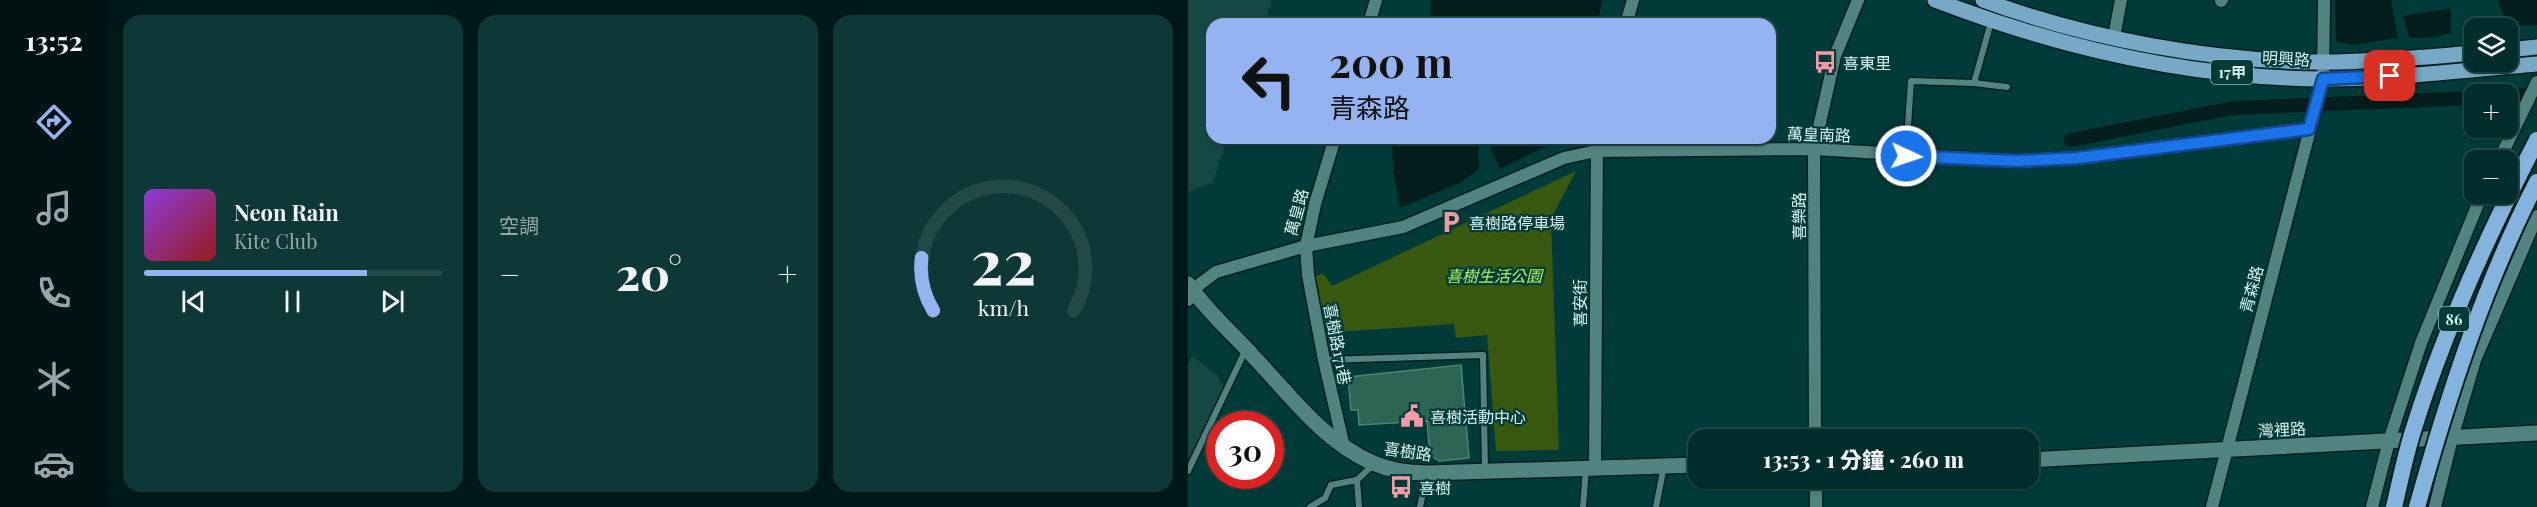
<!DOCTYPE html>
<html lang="zh-TW">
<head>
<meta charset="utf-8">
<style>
  body { margin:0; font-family:"Playfair Display","Noto Sans TC",serif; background:#0e3837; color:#f1f3f6; height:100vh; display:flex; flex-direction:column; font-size:22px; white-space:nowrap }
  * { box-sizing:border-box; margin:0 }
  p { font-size:20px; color:#95a7a9 }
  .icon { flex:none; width:33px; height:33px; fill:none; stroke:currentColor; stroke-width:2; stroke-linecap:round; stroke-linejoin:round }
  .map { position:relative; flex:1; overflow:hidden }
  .details { display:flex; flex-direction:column; gap:15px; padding:15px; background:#001818; width:1080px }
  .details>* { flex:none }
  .hud { position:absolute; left:18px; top:18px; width:570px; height:126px; border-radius:18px; box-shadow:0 2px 4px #0004,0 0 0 2px #224847; background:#95b2f1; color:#111; overflow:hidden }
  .fabs { position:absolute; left:1276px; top:18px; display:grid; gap:12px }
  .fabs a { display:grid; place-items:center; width:54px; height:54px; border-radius:12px; background:#002c2b; box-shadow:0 2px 4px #0004,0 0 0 2px #224847; font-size:30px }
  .speed { position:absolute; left:18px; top:411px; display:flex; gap:12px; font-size:30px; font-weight:700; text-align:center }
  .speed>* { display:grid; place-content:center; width:78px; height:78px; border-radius:50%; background:#002c2b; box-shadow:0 2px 4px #0004,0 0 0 2px #224847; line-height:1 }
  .speed .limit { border:9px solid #d22; background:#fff; color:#111 }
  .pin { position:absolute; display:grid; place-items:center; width:51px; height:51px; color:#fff; margin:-26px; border-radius:12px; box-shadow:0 3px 9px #0006 }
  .me { position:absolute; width:66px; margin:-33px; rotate:93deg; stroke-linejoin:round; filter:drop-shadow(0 0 4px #0008) }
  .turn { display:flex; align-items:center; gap:21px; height:126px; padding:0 24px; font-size:27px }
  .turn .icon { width:78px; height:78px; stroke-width:2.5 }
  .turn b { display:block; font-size:42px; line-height:51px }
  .big { font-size:45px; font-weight:800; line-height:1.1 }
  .details .widget { flex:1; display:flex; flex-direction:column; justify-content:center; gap:9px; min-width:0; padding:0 21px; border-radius:18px; background:#0e3837 }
  .details .dial { align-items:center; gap:0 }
  .dial svg { height:156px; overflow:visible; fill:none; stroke:#224847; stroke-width:7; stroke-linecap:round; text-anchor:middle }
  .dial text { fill:#f1f3f6; stroke:none }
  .song { display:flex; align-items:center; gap:18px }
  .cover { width:72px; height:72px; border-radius:9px; background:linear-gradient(135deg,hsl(270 70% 55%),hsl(0 70% 35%)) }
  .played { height:6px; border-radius:3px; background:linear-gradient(90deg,#95b2f1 75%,#224847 75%) }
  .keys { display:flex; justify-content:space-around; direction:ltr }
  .heat { display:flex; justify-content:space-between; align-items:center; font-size:33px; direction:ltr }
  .details .tiles { flex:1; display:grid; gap:15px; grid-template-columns:repeat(3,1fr) }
  .trip { position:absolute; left:500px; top:429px; width:351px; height:60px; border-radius:18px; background:#002c2b; box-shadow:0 2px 4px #0004,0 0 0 2px #224847; font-weight:800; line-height:60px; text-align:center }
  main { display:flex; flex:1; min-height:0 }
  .menu { display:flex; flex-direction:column; width:108px; justify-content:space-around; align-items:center; background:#001211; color:#95a7a9 }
  .menu .icon { width:42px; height:42px }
  .menu .on { color:#95b2f1 }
  .menu b { font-size:27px; color:#f1f3f6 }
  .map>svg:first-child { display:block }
  .built { fill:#154845 }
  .green { fill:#38570f }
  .water { fill:#031e1d }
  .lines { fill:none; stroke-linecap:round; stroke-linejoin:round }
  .canal { stroke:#031e1d; stroke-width:14 }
  .building { fill:#2d6554; stroke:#548171; stroke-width:1.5 }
  .service-casing { stroke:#041f1e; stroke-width:9 }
  .minor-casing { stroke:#041f1e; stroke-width:15 }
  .tertiary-casing { stroke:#041f1e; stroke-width:18 }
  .primary-casing { stroke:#041f1e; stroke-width:18 }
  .service { stroke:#518480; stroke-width:6 }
  .minor { stroke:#518480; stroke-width:12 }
  .tertiary { stroke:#518480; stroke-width:15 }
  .primary { stroke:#77a8c6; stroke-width:15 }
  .trunk-bridge-casing { stroke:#041f1e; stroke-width:20; stroke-linecap:butt }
  .trunk-bridge { stroke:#84b4dd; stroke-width:16 }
  .route-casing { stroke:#114b97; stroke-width:15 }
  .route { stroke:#1a73e8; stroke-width:10 }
  .labels { text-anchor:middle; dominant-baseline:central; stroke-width:4.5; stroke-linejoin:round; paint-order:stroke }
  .shield { fill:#003b39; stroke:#97bcba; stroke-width:1.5 }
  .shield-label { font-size:15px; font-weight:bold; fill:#d8f3f1 }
  .street-label { font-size:16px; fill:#d8f3f1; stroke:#003b39 }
  .poi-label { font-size:16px; fill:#d8f3f1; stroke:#003b39; text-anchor:start }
  .park-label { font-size:16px; font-style:italic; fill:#b0f660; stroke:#003b39 }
</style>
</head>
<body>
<main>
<nav class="menu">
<b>13:52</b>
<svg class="icon on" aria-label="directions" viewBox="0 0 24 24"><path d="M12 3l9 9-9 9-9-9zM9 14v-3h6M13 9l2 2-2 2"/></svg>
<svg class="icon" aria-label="music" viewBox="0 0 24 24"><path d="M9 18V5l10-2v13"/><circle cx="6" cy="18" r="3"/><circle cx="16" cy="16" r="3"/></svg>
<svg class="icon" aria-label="phone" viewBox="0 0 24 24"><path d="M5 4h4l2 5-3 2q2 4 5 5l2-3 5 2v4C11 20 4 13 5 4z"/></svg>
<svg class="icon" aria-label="climate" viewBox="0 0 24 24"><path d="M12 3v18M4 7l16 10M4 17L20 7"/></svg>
<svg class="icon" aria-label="car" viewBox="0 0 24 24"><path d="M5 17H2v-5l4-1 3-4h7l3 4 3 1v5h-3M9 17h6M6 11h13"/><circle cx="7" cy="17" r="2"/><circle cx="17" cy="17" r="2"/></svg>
</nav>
<section class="details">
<div class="tiles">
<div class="widget">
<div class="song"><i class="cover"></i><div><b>Neon Rain</b><p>Kite Club</p></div></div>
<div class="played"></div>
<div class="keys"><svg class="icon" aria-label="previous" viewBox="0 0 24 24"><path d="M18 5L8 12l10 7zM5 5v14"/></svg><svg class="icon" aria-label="pause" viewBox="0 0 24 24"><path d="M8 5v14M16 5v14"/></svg><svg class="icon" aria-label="next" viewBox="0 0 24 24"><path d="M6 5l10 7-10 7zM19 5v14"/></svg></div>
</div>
<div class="widget"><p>空調</p>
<div class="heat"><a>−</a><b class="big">20°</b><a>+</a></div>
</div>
<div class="widget dial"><svg viewBox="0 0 100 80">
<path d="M14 69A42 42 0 1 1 86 69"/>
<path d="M14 69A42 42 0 0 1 8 42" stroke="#95b2f1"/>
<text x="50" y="56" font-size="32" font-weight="700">22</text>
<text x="50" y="72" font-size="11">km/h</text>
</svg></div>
</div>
</section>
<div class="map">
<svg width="1349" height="507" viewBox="0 0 1349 507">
  <rect width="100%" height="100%" fill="#003b39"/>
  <g class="built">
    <path d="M0 0H84L76 24H24V138H39L25 182 0 192Z"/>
    <path d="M4 356 29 375 36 388 0 466V365Z"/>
  </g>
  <path class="green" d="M388 171 363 219 371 450 308 451 299 335 268 338 266 324 134 333 125 278 135 273 144 286Z"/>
  <g class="water">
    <path d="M243 0H414L410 24H257L242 17Z"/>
    <path d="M1147 0H1203L1210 38 1164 45 1148 41Z"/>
    <path d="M1309 0H1349V25L1320 26Z"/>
    <path d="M1263 8V33L1242 38H1221L1215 16Z"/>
    <path d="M204 138H290L291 169 272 183 212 208 205 171Z"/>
    <path d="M305 138H375L312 169 303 151Z"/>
  </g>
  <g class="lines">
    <g class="canal">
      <path d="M1320 96 1335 95"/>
      <path d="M883 140 1045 108 1287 98"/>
    </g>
  </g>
  <path class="building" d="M273 365 281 458 251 461 242 455 239 421 171 425 170 410H163L160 377Z"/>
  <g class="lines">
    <g class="service-casing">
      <g id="service">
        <path d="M183 19 200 24"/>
        <path d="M786 83 803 22"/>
        <path d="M718 156 723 81 786 83 819 87"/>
        <path d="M137 360 295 355 297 472"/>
        <path d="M0 471 58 349"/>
        <path d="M169 480 171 507"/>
        <path d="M122 507 137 498 143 485 169 480 185 465"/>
        <path d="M232 507 239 474"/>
        <path d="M395 507 398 469"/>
        <path d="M468 507 476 466"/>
      </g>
    </g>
    <g class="minor-casing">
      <g id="minor">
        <path d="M1033 1 1034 0"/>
        <path d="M181 24 188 0"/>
        <path d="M438 24 445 0"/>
        <path d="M926 37 933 0"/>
        <path d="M147 138 127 204 118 246 120 275 136 360 156 447"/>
        <path d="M1311 160 1349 82"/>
        <path d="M0 300 12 284 28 272 118 246 215 227 376 158 408 151 626 149 829 161 889 158 1121 129"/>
        <path d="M627 440 626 149 647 56 670 0"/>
        <path d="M407 468 409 138"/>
        <path d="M628 478V507"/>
        <path d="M1024 507 1135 79 1136 0"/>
        <path d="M1184 507 1201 441 1233 343 1294 194"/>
        <path d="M1247 507 1264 438 1287 360 1349 216"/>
      </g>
    </g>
    <g class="tertiary-casing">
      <g id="tertiary">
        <path d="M0 284C19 311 43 332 65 356 101 394 136 442 185 463 201 470 222 473 239 473L510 465"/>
        <path d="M840 460 1349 433"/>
      </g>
    </g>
    <g class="primary-casing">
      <g id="primary">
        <path d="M747 0C872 48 1003 78 1136 79 1207 79 1278 70 1349 64"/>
        <path d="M795 0C900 39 1025 62 1136 62 1186 62 1237 57 1287 53"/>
        <path d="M1320 50 1349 47"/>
      </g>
    </g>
    <use href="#service" class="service"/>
    <use href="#minor" class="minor"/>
    <use href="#tertiary" class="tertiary"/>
    <use href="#primary" class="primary"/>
    <g class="trunk-bridge-casing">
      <g id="trunk-bridge">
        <path d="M1206 507C1212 482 1217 456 1225 431 1256 331 1301 232 1349 140"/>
        <path d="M1229 507C1260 397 1296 284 1349 182"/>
      </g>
    </g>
    <use href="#trunk-bridge" class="trunk-bridge"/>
  </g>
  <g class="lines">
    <g class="route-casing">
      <path id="route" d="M718 156 829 161 889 158 1121 129 1135 79 1202 76"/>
    </g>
    <use href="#route" class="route"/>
  </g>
  <defs>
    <g id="bus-bare" transform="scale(1.8)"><path d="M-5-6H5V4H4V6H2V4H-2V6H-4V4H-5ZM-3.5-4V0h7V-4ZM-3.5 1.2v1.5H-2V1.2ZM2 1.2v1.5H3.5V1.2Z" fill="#f49aa7" stroke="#003b39" stroke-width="2.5" paint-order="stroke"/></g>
    <g id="parking-bare" transform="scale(1.8)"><path d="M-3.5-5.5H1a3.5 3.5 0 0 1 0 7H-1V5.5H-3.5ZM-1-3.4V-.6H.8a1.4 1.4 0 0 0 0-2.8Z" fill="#f49aa7" stroke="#003b39" stroke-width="2.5" paint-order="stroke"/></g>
    <g id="civic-bare" transform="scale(1.8)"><path d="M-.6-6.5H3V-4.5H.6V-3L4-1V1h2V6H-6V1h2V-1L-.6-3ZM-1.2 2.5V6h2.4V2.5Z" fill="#f49aa7" stroke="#003b39" stroke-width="2.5" paint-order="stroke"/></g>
  </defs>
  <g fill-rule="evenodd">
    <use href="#bus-bare" x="637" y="62"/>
    <use href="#parking-bare" x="263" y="222"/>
    <use href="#civic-bare" x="224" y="416"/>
    <use href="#bus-bare" x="213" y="487"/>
  </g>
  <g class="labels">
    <g class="shield">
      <rect x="1023" y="60" width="42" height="24" rx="4.5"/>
      <rect x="1251" y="307" width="30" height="24" rx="4.5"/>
    </g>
    <g class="shield-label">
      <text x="1044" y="72">17甲</text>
      <text x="1266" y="319">86</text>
    </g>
    <g class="street-label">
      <text transform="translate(1098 58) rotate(3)">明興路</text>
      <text transform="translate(631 134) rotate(2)">萬皇南路</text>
      <text transform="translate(108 212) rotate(-75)">萬皇路</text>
      <text transform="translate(610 216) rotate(-90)">喜樂路</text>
      <text transform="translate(1063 289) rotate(-75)">青森路</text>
      <text transform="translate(391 303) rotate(-90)">喜安街</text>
      <text transform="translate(150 344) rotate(79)">喜樹路171巷</text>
      <text transform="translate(1094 429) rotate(-3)">灣裡路</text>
      <text transform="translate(220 451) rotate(8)">喜樹路</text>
    </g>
    <g class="poi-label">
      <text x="655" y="62">喜東里</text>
      <text x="281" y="222">喜樹路停車場</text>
      <text x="242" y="416">喜樹活動中心</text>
      <text x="231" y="487">喜樹</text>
    </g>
    <g class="park-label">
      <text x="306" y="275">喜樹生活公園</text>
    </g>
  </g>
</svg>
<div class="fabs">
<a><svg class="icon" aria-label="layers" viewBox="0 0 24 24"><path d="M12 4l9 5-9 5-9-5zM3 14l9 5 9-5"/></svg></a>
<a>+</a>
<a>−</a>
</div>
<div class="speed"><div class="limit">30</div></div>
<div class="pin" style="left:1202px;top:76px;background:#d93025"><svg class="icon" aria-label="arrive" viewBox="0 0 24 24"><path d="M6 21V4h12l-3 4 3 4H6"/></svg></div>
<svg class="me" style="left:718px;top:156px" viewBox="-20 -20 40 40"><circle r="17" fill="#1a73e8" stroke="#fff" stroke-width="3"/><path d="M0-11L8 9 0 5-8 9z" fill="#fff"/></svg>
<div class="trip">13:53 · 1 分鐘 · 260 m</div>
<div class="hud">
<div class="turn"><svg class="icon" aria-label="left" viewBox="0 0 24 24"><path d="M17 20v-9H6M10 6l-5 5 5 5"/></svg><div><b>200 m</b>青森路</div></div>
</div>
</div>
</main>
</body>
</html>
